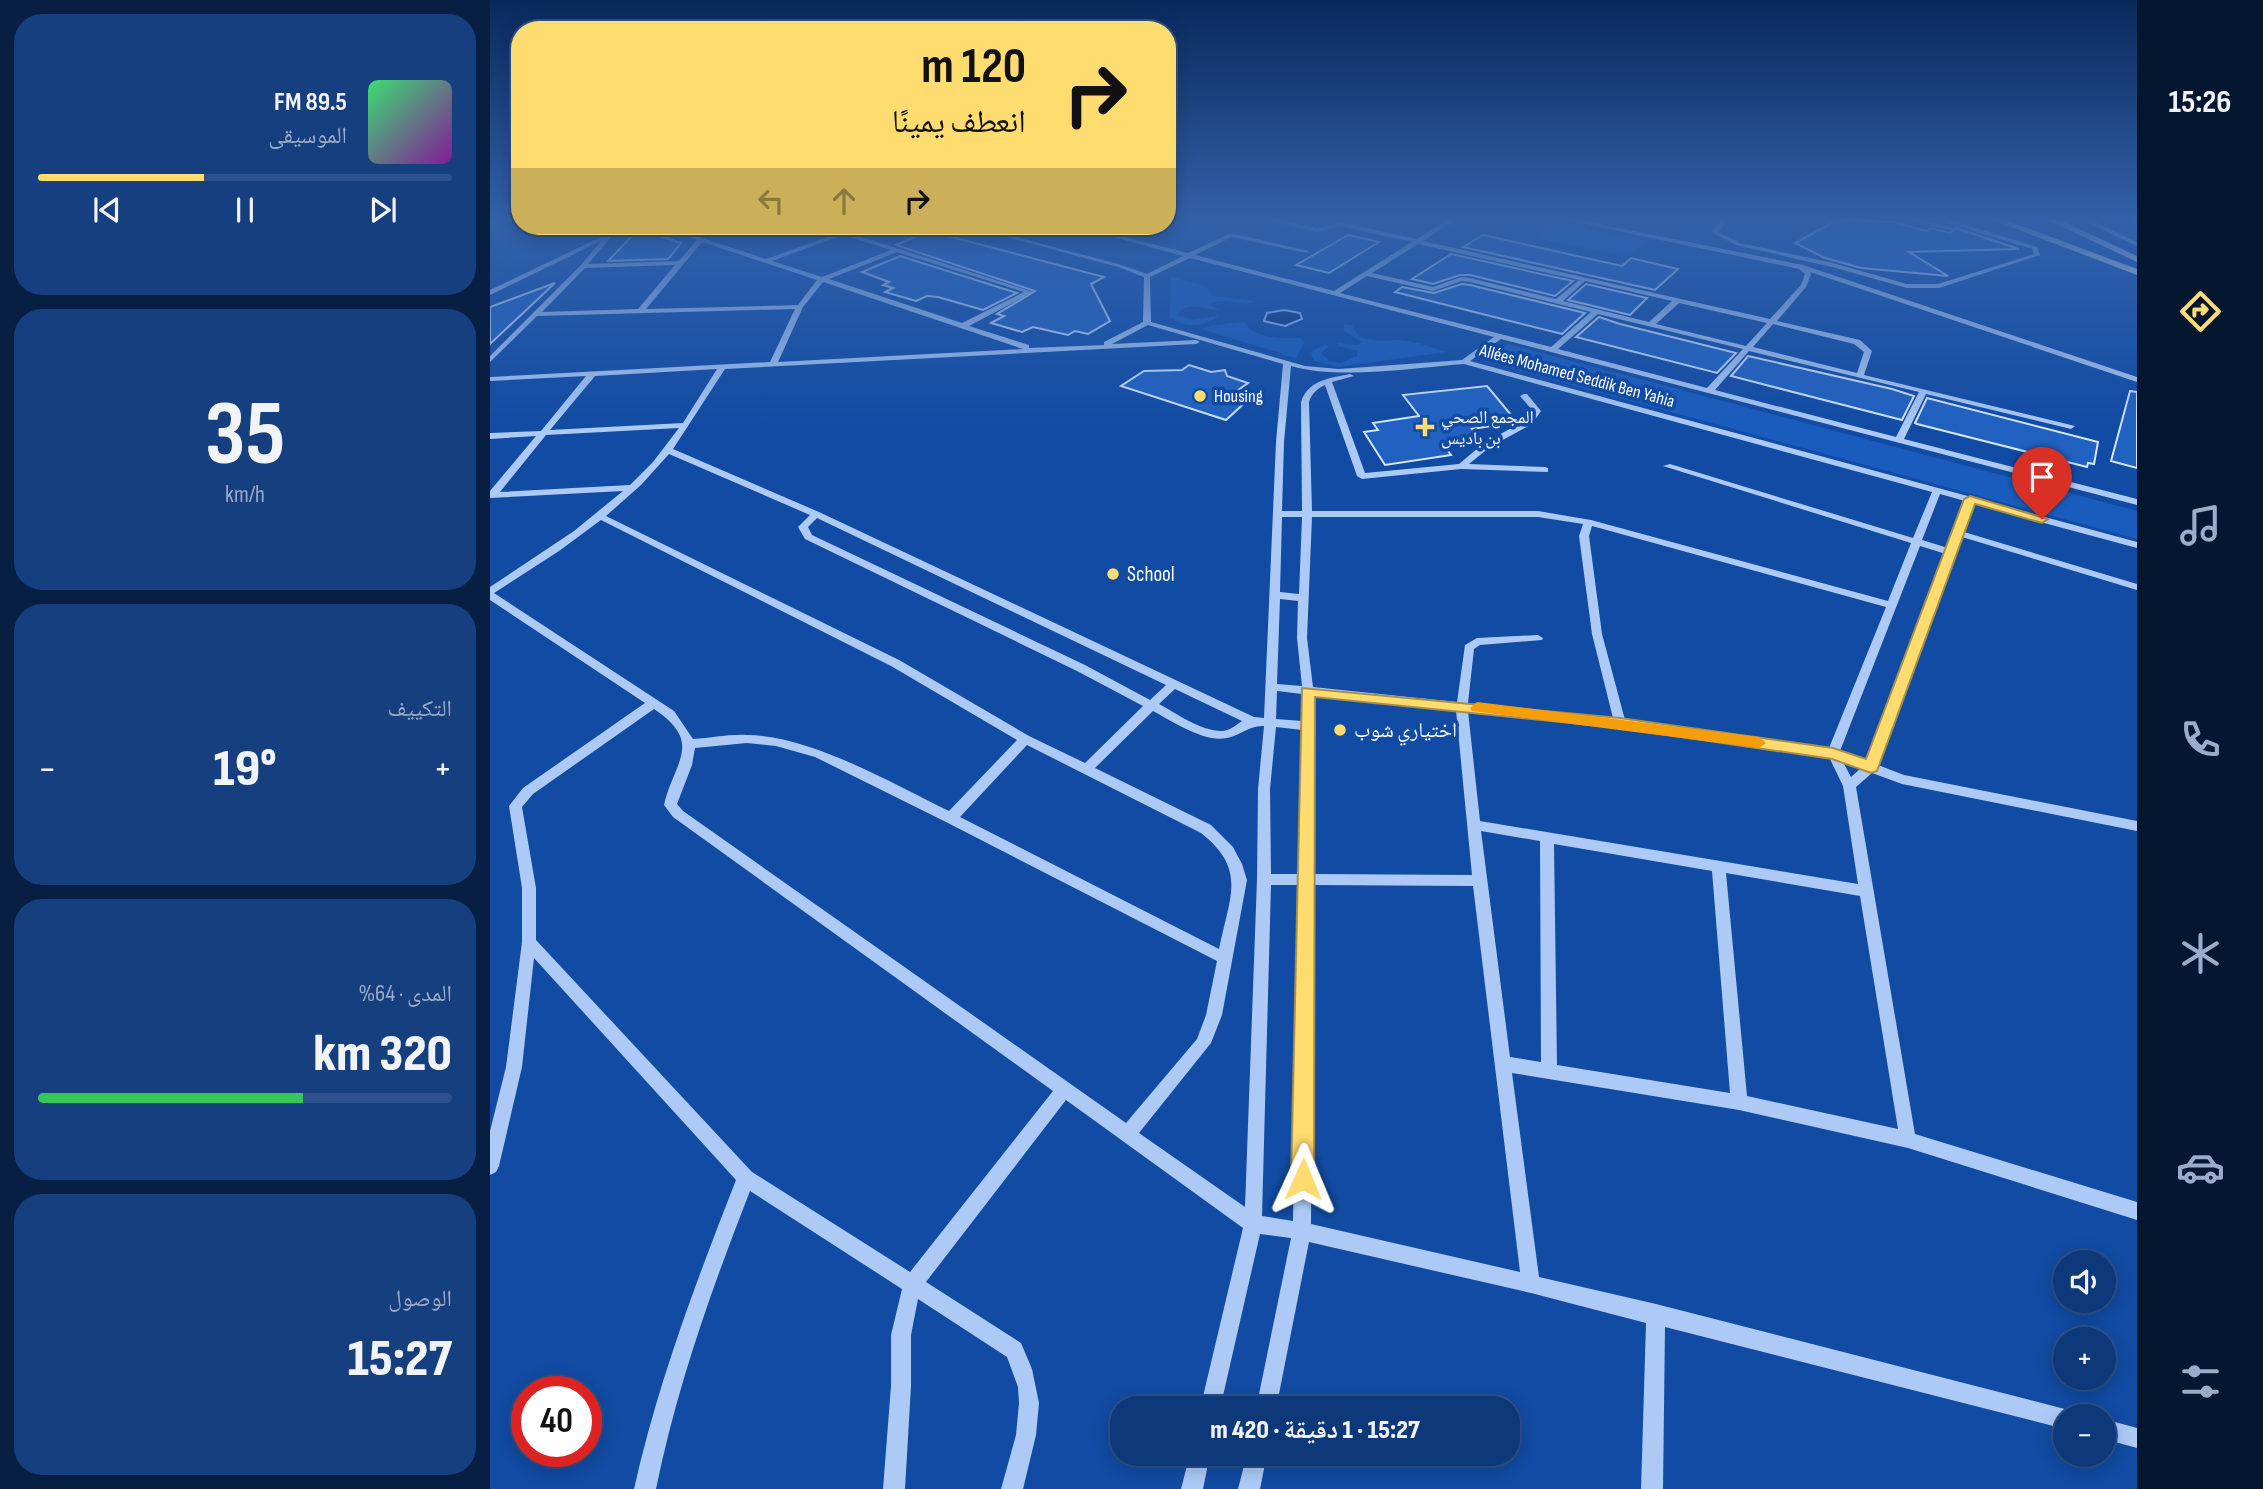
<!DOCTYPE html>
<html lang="ar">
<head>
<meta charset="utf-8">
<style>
  body { margin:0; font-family:"Sofia Sans Condensed","Noto Naskh Arabic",sans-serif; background:#163f7f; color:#f1f3f6; direction:rtl; height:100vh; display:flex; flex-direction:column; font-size:26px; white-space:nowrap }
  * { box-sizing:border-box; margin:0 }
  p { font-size:23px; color:#9aacc7 }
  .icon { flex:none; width:38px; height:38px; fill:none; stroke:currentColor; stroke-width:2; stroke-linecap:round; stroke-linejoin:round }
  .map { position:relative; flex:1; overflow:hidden; direction:ltr }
  .drawer { display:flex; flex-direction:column; gap:14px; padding:14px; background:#071f43; width:490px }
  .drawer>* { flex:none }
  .banner { position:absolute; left:21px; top:21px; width:665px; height:214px; border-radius:28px; box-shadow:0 4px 18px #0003,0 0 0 2px #2d528b; direction:rtl; background:#ffdc70; color:#111; overflow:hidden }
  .buttons { position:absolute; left:1563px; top:1250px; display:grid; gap:14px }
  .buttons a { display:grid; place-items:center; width:63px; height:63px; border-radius:50%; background:#0d387a; box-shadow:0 4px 18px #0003,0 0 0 2px #2d528b; font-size:35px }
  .speed { position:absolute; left:21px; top:1376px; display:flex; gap:14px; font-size:35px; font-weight:700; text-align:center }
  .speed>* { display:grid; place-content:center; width:91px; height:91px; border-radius:50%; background:#0d387a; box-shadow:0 4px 18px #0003,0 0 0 2px #2d528b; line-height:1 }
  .speed .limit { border:10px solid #d22; background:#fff; color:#111 }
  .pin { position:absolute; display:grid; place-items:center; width:60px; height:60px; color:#fff; margin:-72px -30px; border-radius:50% 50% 50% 0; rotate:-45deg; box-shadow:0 0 7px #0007 }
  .pin .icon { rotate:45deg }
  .me { position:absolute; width:77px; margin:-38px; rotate:1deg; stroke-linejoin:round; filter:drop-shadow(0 0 5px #0008) }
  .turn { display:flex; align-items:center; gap:24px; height:147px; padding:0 35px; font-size:32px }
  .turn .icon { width:91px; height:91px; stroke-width:2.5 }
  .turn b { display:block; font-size:49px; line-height:60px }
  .lanes { display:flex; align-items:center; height:66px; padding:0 35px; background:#0003; justify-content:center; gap:35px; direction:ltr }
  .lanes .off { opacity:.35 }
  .big { font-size:52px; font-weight:800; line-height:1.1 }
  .drawer .tile { flex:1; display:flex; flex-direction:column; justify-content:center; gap:10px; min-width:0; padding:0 24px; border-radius:28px; background:#163f7f }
  .drawer .dial { align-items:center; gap:0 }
  .dial b { font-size:91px; line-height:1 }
  .song { display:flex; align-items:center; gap:21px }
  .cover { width:84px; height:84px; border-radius:10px; background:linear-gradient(135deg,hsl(140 70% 55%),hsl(290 70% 35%)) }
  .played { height:7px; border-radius:4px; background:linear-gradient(90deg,#ffdc70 40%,#2d528b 40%) }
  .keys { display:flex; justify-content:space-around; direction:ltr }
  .heat { display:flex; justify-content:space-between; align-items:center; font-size:38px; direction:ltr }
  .charge { height:10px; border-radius:5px; background:linear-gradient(90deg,#34c759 64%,#2d528b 0) }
  .trip { position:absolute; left:620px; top:1396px; width:410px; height:70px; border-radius:28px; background:#0d387a; box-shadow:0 4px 18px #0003,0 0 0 2px #2d528b; font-weight:800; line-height:70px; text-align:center; direction:rtl }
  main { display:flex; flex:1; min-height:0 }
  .tabs { display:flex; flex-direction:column; width:126px; justify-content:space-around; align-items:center; background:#051631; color:#9aacc7 }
  .tabs .icon { width:49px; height:49px }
  .tabs .active { color:#ffdc70 }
  .tabs b { font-size:32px; color:#f1f3f6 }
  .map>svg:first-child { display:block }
  .green { fill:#195cbd }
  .water { fill:#0b377e; stroke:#9ec4f8; stroke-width:2 }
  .building { fill:#2061c1; stroke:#d5e6fe; stroke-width:2 }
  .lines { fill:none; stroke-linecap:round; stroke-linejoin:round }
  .minor { fill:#accaf5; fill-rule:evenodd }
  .major { fill:#fafcff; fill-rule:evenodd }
  .route { fill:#ffdc70; stroke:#a68f49; stroke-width:2 }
  .slow { fill:#f59e0b }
  .poi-dot { fill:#ffdc70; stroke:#114ba3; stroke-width:2.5 }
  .labels { text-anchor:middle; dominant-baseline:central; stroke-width:7; stroke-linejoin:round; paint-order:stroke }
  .far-street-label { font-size:18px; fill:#fff; stroke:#114ba3 }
  .far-poi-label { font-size:18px; fill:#fff; stroke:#114ba3; text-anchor:start }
  .poi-label { font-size:21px; fill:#fff; stroke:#114ba3; text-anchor:start }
</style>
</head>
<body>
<main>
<nav class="tabs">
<b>15:26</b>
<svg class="icon active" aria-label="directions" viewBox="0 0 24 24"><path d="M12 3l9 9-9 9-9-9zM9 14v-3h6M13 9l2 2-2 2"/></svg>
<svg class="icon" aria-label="music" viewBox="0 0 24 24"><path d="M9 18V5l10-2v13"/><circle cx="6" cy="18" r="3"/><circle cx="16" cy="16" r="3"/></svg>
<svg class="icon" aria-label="phone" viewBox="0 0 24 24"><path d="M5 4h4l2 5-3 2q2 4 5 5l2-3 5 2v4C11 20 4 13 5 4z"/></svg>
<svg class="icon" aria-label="climate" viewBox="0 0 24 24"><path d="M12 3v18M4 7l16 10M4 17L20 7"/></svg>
<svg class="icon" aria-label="car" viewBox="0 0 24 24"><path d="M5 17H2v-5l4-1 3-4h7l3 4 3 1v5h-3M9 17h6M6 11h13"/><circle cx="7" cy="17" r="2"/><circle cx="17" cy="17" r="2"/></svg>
<svg class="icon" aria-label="filters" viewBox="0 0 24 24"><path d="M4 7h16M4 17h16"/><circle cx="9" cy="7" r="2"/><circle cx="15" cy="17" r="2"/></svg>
</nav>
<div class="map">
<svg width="1647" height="1489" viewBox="0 0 1647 1489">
  <rect width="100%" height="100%" fill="#114ba3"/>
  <g class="green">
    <path d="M1068 223 1159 241 1138 257 1047 238Z"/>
    <path d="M681 277 717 286 722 296 767 301C752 306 731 297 719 304L729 310C713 311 699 299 687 315L704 320 730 315C717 327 695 328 680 318Z"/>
    <path d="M754 322C765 340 791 338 810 338L814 343 806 358 711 329 724 325Z"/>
    <path d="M854 324 862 325C869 346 896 339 912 340 926 341 942 348 956 352L848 367 825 361 821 355 823 350 836 344 839 347 831 353 839 361 851 363 867 356V351L849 346 848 343 868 345 872 342 854 331Z"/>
    <path d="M1018 344 1647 511V539L994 361Z"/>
  </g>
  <path class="water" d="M794 310 810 313 812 319 795 326 774 321 777 313Z"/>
  <g class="building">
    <path d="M1357 220 1404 222 1436 231 1441 228 1460 233 1466 228 1529 249 1419 252 1458 276 1371 268 1335 258 1305 243 1342 223Z"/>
    <path d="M153 230 191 243 178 259 118 261 146 232Z"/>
    <path d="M439 231 614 277 601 284 620 321 598 334 585 331 578 335 543 327 532 332 501 323 514 316 507 314 545 291 406 245Z"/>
    <path d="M858 235 889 242 839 273 806 265Z"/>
    <path d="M993 235 1132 266 1141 258 1188 269 1165 290 973 247Z"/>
    <path d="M961 254 1083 281 1065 296 980 275H970L943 284 922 279Z"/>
    <path d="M410 256 527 293 493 310 448 297 437 296 426 301 395 292 403 288 393 285 399 282 372 272Z"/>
    <path d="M65 283 0 344V307Z"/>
    <path d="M972 284 980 285 1095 313 1072 334 905 292 912 287 944 293Z"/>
    <path d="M1096 284 1157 298 1140 315 1078 300Z"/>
    <path d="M1109 317 1130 324 1246 353 1227 373 1086 337Z"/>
    <path d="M1258 356 1402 389 1424 396 1412 420 1241 376Z"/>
    <path d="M699 365 721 372 735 370 737 376 758 383 744 393 761 397 736 420 631 386 654 371 692 370Z"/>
    <path d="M997 386 1027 422 982 429 992 441 955 447 961 455 895 465 874 432 888 430 883 423 929 416 913 395Z"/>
    <path d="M1640 391 1647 392V468L1621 461Z"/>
    <path d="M1437 398 1608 442 1604 464 1598 463 1597 467 1427 424 1425 423Z"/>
  </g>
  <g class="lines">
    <g class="minor">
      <path d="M1 220H10L0 225Z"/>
      <path d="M777 220H790L827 228 850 222 927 239 957 220H965L933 241 1280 319 1311 285 1315 274 1309 269 1076 220H1090L1313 265 1647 377V382L1320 272 1321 274 1316 287 1287 321 1370 340 1382 351 1374 375 1585 426 1581 429 1436 394 1414 439 1647 499V505L1011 339 980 361 1647 542V548L1484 504 1474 532 1647 584V590L1472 537 1388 765 1414 775 1647 821V831L1412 784 1382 773 1366 787 1425 1134 1647 1202V1220L1418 1148 1249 1110 1022 1073 1049 1277 1166 1304 1575 1409 1582 1412 1584 1416H1575V1429L1175 1327 1173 1489H1151L1156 1323 1041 1293 819 1242 786 1409H766L801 1238 770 1234 730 1409H710L753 1228 576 1100 436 1282 531 1343 542 1369 549 1403 546 1435 533 1489H511L526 1435 529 1403 528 1387 517 1357 428 1299 421 1335V1386L415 1489H393L401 1386V1335L412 1289 260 1191C222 1288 187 1386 166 1489H144C168 1382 206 1282 246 1180L44 958 32 1067 9 1166 6 1172 0 1175V1131L16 1067 32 942V888L19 806 33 788 155 703 0 600V587L84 531 133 491 0 498V491L46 436 0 439V433L51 431 96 376 0 381V377L280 362 305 309 47 316 0 362V356L91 265 111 241 2 294 0 295V290L111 237C120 237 126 225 137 226L122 236 98 264 189 261 207 240 168 226H176L276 259 368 226H376L359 233 543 292 479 326 539 345V348L614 345V342L653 322 654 277 628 267 476 226H485L632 265 657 274 693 256 583 226H592L698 253 741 233 819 251 816 253 742 237 705 255 844 291 922 242 850 226 827 232ZM353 235 401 250 332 277 282 261ZM212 242 327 280 308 305 156 309ZM928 244 1089 280 1066 299 980 278 971 277 943 287 882 273ZM407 252 534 292 472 323 339 279ZM700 258 1004 337 972 360 849 369 815 366 661 322 660 277ZM185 265 148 309 52 312 95 268ZM877 276 943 291 972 281 980 282 1101 312 1061 347 850 293ZM1095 281 1182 301 1159 322 1073 301ZM333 282 533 349H534L288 362 313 307ZM1189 303 1277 323 1256 346 1166 324ZM1108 314 1253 349 1217 388 1068 349ZM1283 324 1364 344 1374 352 1367 373 1263 347ZM658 325 793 364 786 442 774 718 764 717 329 512 183 449 235 369 706 344 710 342 706 340 622 344ZM1259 351 1429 392 1406 437 1225 390ZM974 364 1442 492 1423 538 1180 464 1173 466 1421 543 1398 601 1101 520 1048 511H822L819 402C822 393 827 389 835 385L867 476 872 479 971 469 1058 472V468L1055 467 979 464 1000 447 1042 424 1051 411 1037 394H1034L1030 396 1043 411 1036 420 994 443 969 464 875 473 842 382 864 376 860 374C840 378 818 380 811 402L812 511H792L794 442 801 366C850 380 922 368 974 364ZM227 369 193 423 60 430 105 376ZM189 428 163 462 140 485 10 492 56 435ZM179 454 320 515 308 527 315 539 587 671 653 706 595 763 539 736 409 660 116 516 151 485ZM1450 494 1475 501 1458 548 1432 540ZM792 517H812L809 594 790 592ZM822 517H1048L1093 524 1089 536 1102 634 1123 718 978 703 984 649 990 645 1052 640 1053 638 1048 635 987 638 975 645 967 702 823 687 817 638ZM327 518 676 685 660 700 595 665 322 535 318 527ZM111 520 401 666 527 740 459 811C401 783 322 736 257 735 239 734 221 738 203 739L184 711 4 593 69 551ZM1102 526 1396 607 1339 748 1135 720 1112 634 1099 536ZM1430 546 1456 554 1377 761 1350 751ZM790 599 808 601 807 638 812 686 787 684ZM685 689 752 721C746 725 739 731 732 731 710 731 688 714 669 704ZM787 691 812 694V721L786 719ZM824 695 966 710 982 875 823 874ZM164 709C215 743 183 763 174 805L183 817 563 1091 420 1272 262 1172 46 940V888L32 807 43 794ZM663 711C682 721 714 743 737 738 751 735 760 725 774 726L768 789 767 879 755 1207 649 1133 721 1043 732 1015 757 880 752 864 743 847 721 825 605 768ZM978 711 1130 727 1339 757 1353 786 1368 884 990 821ZM786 727 812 730 809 874H781L780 789ZM257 743 286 746 325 757 456 822 727 961 716 1015 707 1039 636 1123 193 811 187 804 202 765 205 748ZM537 745 711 833C758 870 739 898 729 949L470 817ZM1353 762 1371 768 1361 777ZM991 831 1050 841 1051 1062 1020 1057ZM1064 844 1222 871 1240 1093 1067 1065ZM1236 873 1370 896 1408 1129 1257 1096ZM781 885H809L803 1221 772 1216ZM823 885 983 886 1030 1272 821 1224Z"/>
      <path d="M1231 220H1238L1228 232 1250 243 1343 263 1417 284H1448L1544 254 1542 249 1449 220H1460L1547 247 1550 255 1449 288H1417L1342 267 1246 245 1221 232Z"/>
      <path d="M1416 220H1430L1464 228 1461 230Z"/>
      <path d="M1592 220H1601L1647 242V246Z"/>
      <path d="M1639 220H1647V224L1640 221Z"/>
      <path d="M1614 1419 1647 1428V1448L1614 1439Z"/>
      <path d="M700 1454H720L713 1489H691Z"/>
      <path d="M757 1454H777L770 1489H748Z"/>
    </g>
    <g class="major">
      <path d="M1503 220H1516L1647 269V275Z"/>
      <path d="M1558 220H1570L1647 256V262Z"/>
    </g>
  </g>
  <linearGradient id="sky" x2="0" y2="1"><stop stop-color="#09295a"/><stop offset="0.51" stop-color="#3261a9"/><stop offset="1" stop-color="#3261a9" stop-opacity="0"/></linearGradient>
  <rect width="1647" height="429" fill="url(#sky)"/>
  <path class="route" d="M1480 496 1558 519 1552 523 1485 504 1387 771 1381 773 1342 759 1130 728 825 697 824 1179 821 1187 813 1191 805 1187 801 1179 812 688 1130 718 1343 748 1376 759 1474 499Z"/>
  <path class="slow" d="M987 702 1269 737 1276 743 1269 748 982 711 980 708Z"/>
  <g class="poi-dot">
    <circle cx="710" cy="396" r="7"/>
    <path d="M931.5 416.5h7v7h7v7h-7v7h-7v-7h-7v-7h7z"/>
    <circle cx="623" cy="574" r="7"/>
    <circle cx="850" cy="730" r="7"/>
  </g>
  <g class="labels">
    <g class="far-street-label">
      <text transform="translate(1087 376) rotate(15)">Allées Mohamed Seddik Ben Yahia</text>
    </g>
    <g class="far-poi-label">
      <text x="724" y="396">Housing</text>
      <text x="951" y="417">المجمع الصحي<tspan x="951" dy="21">بن باديس</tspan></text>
    </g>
    <g class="poi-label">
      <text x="637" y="574">School</text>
      <text x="864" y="730">اختياري شوب</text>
    </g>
  </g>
</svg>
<div class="buttons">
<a><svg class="icon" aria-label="sound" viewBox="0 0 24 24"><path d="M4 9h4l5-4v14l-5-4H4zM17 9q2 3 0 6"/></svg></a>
<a>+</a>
<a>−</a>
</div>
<div class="speed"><div class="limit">40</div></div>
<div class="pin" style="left:1552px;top:519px;background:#d93025"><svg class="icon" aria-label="arrive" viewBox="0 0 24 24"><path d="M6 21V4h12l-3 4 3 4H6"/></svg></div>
<svg class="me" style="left:813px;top:1179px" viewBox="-20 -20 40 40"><path d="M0-17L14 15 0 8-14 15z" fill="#ffdc70" stroke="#fff" stroke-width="4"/></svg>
<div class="trip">15:27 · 1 دقيقة · 420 m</div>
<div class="banner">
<div class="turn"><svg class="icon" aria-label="right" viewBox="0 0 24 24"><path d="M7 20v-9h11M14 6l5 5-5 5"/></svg><div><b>120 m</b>انعطف يمينًا</div></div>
<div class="lanes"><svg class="icon off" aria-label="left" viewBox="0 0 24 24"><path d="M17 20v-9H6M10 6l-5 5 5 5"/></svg><svg class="icon off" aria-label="ahead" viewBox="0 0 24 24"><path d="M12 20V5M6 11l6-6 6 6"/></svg><svg class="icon" aria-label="right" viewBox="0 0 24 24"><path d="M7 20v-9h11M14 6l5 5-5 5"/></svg></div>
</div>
</div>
<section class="drawer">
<div class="tile">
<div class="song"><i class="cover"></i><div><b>89.5 FM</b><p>الموسيقى</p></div></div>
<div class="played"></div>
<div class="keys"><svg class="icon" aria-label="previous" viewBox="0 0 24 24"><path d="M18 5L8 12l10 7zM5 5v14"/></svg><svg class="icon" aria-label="pause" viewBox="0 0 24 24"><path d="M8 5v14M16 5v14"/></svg><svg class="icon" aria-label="next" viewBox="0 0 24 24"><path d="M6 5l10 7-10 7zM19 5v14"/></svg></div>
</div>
<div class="tile dial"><b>35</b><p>km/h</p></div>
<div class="tile"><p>التكييف</p>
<div class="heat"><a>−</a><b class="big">19°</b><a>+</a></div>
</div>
<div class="tile"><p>المدى · 64%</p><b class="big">320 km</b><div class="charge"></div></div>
<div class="tile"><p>الوصول</p><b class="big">15:27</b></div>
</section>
</main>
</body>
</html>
